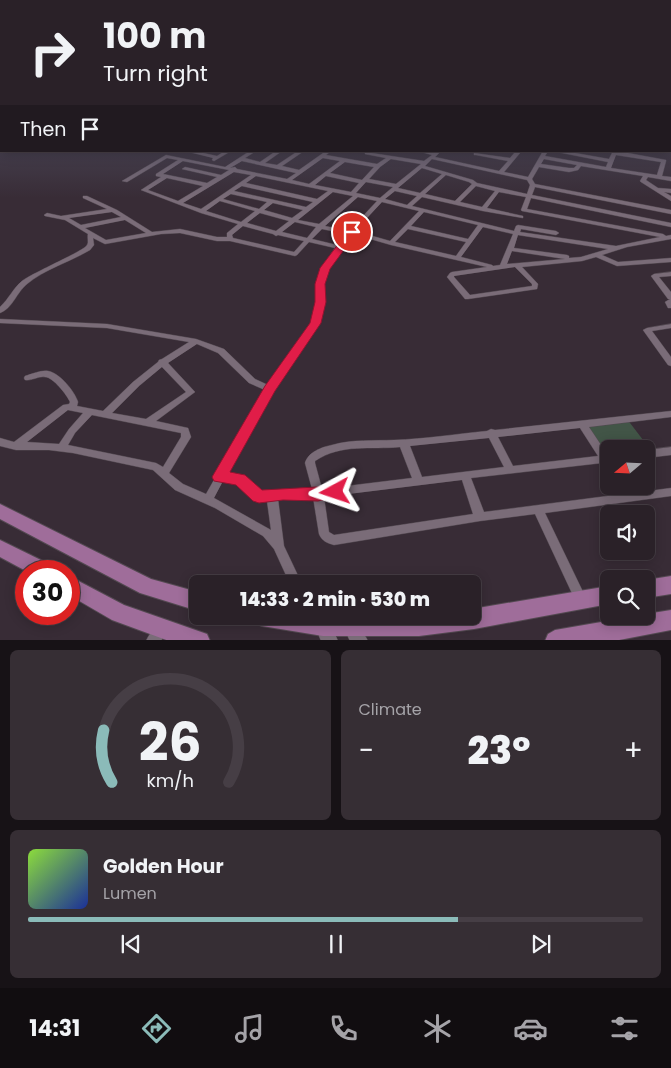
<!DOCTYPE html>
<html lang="en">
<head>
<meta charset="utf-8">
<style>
  body { margin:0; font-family:Poppins,sans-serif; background:#362e34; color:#f1f3f6; height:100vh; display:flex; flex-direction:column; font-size:19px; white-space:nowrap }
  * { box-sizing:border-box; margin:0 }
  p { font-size:16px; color:#a5a3a8 }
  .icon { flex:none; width:28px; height:28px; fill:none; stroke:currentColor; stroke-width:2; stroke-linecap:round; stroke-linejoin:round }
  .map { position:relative; height:640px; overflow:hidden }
  .side { display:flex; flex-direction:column; gap:10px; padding:10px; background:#171216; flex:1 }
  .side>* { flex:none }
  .banner { position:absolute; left:0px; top:0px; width:671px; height:152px; box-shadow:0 2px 12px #0003,0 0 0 1px #463e45; background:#2a2128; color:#f1f3f6; overflow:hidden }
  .needle { width:32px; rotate:251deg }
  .tools { position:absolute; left:600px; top:440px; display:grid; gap:10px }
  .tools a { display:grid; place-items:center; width:55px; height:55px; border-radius:8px; background:#2a2128; box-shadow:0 2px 12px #0003,0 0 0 1px #463e45; font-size:25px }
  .speed { position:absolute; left:15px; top:560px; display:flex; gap:10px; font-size:25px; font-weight:700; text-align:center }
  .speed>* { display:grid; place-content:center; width:65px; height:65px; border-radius:50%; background:#2a2128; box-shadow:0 2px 12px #0003,0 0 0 1px #463e45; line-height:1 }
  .speed .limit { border:8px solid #d22; background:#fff; color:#111 }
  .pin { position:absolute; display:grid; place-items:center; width:42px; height:42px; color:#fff; margin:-21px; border:2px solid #fff; border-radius:50%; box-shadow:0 1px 5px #0007 }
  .me { position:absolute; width:55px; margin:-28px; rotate:265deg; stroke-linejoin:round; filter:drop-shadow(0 0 4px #0008) }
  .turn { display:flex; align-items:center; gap:18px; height:105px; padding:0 20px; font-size:22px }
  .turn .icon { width:65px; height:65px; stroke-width:2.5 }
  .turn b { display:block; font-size:35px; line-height:42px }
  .then { display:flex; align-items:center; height:48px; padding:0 20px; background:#0003; gap:10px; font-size:19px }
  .big { font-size:38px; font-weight:800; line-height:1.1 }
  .side .tile { flex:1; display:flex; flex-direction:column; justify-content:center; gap:8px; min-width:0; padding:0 18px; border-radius:8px; background:#362e34 }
  .side .dial { align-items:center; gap:0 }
  .dial svg { height:130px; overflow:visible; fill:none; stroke:#463e45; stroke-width:7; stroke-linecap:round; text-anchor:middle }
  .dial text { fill:#f1f3f6; stroke:none }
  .song { display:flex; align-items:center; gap:15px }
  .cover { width:60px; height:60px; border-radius:8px; background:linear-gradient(135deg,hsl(90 70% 55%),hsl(230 70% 35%)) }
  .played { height:5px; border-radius:2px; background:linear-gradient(90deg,#8bbbb9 70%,#463e45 70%) }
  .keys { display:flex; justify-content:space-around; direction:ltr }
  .heat { display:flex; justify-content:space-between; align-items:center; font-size:28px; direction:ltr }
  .side .tiles { flex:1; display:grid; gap:10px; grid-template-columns:1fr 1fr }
  .tile:last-child { grid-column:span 2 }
  .trip { position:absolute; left:189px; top:575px; width:292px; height:50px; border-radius:8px; background:#2a2128; box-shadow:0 2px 12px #0003,0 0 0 1px #463e45; font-weight:800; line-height:50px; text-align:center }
  .dock { display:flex; height:80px; justify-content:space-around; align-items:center; background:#110d10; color:#a5a3a8 }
  .dock .icon { width:35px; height:35px }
  .dock .active { color:#8bbbb9 }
  .dock b { font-size:22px; color:#f1f3f6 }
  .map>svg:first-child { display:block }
  .green { fill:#425547 }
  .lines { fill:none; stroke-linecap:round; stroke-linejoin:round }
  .minor-casing { stroke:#534951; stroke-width:1 }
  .tertiary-casing { stroke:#534951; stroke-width:1 }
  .primary-casing { stroke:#534951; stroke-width:2 }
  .minor { fill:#7a6c78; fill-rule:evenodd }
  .tertiary { fill:#7a6c78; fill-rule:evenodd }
  .primary { fill:#9f6d9a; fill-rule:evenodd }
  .route { fill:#e11d48; stroke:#92132f }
</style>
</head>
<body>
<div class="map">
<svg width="671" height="641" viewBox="0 0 671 641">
  <rect width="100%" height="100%" fill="#382c36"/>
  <path class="green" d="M627 419 653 453 646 454V449H609V458L582 424Z"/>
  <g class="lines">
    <g class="minor-casing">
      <g id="minor">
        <rect x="670" y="108" width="1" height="3"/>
        <rect x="0" y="128" width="1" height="3"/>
        <rect x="0" y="146" width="1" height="4"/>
        <path d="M185 151H194L217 156 225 151H231L214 161 212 160 213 158Z"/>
        <path d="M250 151H256L245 158 260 162 276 151H282L265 163 277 165 298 151H304L282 166 299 170 326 151H331L326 155 377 164 386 158 365 154V152L424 161 432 155 418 151 434 152 441 151 435 157 499 171 508 161 476 155H474V153L510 158 516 151H520V153L504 172 528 177 543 151H548L545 156 606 167 608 162 552 151H564L609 159 613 151H617L666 160V161L662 176 671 177V181L648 177 646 180 658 188 671 189V193L664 192 671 196V201L641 182 640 181 643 176 581 166 578 170 569 172 539 167 532 179 535 184 671 210V214L535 187 532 195 671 223V227L531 198 527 209 663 234 666 236 671 235V239L627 247 602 255 618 262 671 258V262L617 266 596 257 582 261 522 267 538 284 537 289 468 299H465L447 277 450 273 452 272 487 267 391 245 353 234 343 246 342 248 341 249 329 267 325 277 322 313 318 325 285 372 227 474 244 477 261 493 288 490 312 489 305 463C308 452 322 447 332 445 353 439 374 441 394 440 425 439 456 434 487 431L491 429 495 430 671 411V417L589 427 607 454H609V469L606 468 602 463 471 478 484 512 623 494 618 486H629L633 493 671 488V496L545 513 585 596 587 600 585 604 581 606 577 604 535 514 480 521 334 545C327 543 322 541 319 534L313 497 278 499 284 546 302 584H290L274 549 263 536 215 508 175 490 153 470 73 453 49 450H16L0 446V438L14 442 63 405 69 404 70 402C67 395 53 377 45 377 38 376 32 381 25 380L24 378 25 376C32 374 41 370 48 371 60 373 75 392 78 402L77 406 103 411 133 382 158 362 159 360 162 359 189 342 107 328 0 323V319L107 324 196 339 224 349 255 379 268 385 282 363 310 325 314 313 319 277 322 267 335 248 309 242 297 255 295 256 230 241H217L180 233 161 234 105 244 93 238 94 245 90 250C70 262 45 269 27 284 16 293 13 308 0 313V307C9 299 13 288 22 281 32 273 86 250 87 245 89 243 87 237 88 234L65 220 45 216 44 215 47 213 61 216 107 209 83 198V196H87L117 210 152 232 180 229 217 237H227V233L238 224 201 213 141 190 161 177 156 176V174L178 160 167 158 127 182 122 181 166 155 225 167ZM616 155 661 162 657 175 611 168ZM323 158 340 161 309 184 292 180ZM391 159 421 164 396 184 369 179 380 167ZM432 159 527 180 530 185 527 194 477 183 473 180 425 166ZM544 159 577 165 574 168H569L541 164ZM183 161 229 170 221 175 185 167 182 169 217 177 207 183 163 174ZM242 161 296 173 287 179 237 169 235 167 230 168ZM345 162 374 167 362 180 330 173ZM422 168 442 174 420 193 398 188ZM234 172 251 175 201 209 183 203ZM446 175 469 182 472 184 455 201 425 194ZM256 176 328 191 317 199 246 183ZM326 176 359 183 351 192 315 185ZM167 178 203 186 178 201 148 190ZM366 182 393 187 380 198 356 193ZM242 186 313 202 306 207 234 191ZM476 186 495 191 482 207 460 202ZM395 191 417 196 407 205 385 199ZM333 192 353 196 319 224 298 220ZM499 192 526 197 521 210 522 211 660 237 616 246 520 232 521 229 556 235 559 233 556 231 518 225 516 226 514 231 412 206 422 197 483 211 523 218V216L487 208ZM231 194 267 202 259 209 223 199ZM358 197 377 201 349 231 325 226ZM220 201 255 211 241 222 206 211ZM382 202 419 211 390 241 355 231ZM273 203 303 210 292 218 264 210ZM112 212 121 217 81 225 69 218ZM424 212 478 225 468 239 411 226ZM260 213 289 221 276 231 247 223ZM125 220 146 233 106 240 85 228ZM295 222 316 227 307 238 282 232ZM243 226 273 234 276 236 278 235 304 241 294 252 233 238 232 235ZM483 227 513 234 500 265 493 266 492 265 461 257ZM322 229 346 234 337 245 312 239ZM408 229 466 242 456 256 395 242ZM518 235 608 249 581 257 569 258V256L567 255 514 248ZM512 251 565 259 507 264ZM515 267 532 284V286L470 295 454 277V276ZM197 344 218 353 249 383 265 390 206 494 183 484 169 473 191 437 188 428 156 421 195 392 168 363ZM162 367 186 392 146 419 112 413 139 386ZM68 410 83 413 69 429 59 444 27 442ZM92 415 181 433V437L163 467 156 463 68 445 75 433ZM580 428 598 456 513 466 498 437ZM489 438 504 467 422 477 410 446ZM400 447 412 478 322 489 315 463V461C342 443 370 450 400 447ZM462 480 473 514 334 535 329 532 324 497ZM223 481 237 484 255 500 259 501H267L271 530 214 498Z"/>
        <path d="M671 272V276L659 277 671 292V308H668L665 302 670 299H668L651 276 654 274Z"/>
        <path d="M671 324V328L652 331 671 357V366L668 365 643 330 647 328Z"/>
        <path d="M671 447V455L646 458V450Z"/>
        <path d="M162 623 166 625 168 629 161 641H146C149 634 155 626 162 623Z"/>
      </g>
    </g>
    <g class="tertiary-casing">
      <g id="tertiary">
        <path d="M350 617 356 619 368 641H350L342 625 344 619Z"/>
        <path d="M323 618 329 620 338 641H321L315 626 317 620Z"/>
      </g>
    </g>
    <g class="primary-casing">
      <g id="primary">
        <rect x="670" y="147" width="1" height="4"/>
        <path d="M0 504 151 579 198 592V611L140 593 0 519Z"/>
        <path d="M0 540 51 565 54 571H26L0 557Z"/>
        <path d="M69 576 124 605 207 634 210 641H169L112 620 69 595Z"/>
        <path d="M671 576V594L646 598V580Z"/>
        <path d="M609 586V604L474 629 419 636H323L262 626 255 623 252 616H472V609Z"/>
        <path d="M671 610V630L614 641H545L548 634 555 630 636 616H646V614Z"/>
      </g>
    </g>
    <use href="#minor" class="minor"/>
    <use href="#tertiary" class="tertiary"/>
    <use href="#primary" class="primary"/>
  </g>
  <linearGradient id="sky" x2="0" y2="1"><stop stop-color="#1f181e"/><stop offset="0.55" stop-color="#4d4b5d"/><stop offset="1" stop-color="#4d4b5d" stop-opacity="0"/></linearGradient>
  <rect width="671" height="198" fill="url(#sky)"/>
  <path class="route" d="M349 230 357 232 330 269 325 284 326 302 321 323 275 391 230 472 245 475 262 490 335 486 340 488 342 492 340 496 318 501 283 500 259 503 253 501 236 485 214 481 212 477 265 386 310 323 315 302V284L320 268Z"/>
</svg>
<div class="tools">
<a><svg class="needle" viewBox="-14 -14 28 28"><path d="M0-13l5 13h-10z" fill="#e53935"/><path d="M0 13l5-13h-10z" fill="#a5a3a8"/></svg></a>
<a><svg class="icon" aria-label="sound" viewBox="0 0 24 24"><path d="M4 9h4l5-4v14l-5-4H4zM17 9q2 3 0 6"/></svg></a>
<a><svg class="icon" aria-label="search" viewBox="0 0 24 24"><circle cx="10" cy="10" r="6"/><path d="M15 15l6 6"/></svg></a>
</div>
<div class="speed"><div class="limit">30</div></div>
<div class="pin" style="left:352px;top:232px;background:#d93025"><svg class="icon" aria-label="arrive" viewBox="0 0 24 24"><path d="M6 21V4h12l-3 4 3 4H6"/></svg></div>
<svg class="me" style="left:335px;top:492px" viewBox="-20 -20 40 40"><path d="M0-17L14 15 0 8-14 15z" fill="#e11d48" stroke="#fff" stroke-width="4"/></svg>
<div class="trip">14:33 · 2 min · 530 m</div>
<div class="banner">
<div class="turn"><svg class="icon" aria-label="right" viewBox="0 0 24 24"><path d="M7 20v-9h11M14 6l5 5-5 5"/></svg><div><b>100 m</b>Turn right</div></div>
<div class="then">Then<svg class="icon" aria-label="arrive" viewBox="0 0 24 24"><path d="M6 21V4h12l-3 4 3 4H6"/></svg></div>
</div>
</div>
<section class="side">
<div class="tiles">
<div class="tile dial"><svg viewBox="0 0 100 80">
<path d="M14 69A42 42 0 1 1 86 69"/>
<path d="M14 69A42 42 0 0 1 9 37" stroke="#8bbbb9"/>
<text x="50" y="56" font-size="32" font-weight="700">26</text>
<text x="50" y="72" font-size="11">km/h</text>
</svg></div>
<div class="tile"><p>Climate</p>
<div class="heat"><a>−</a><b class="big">23°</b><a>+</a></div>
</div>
<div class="tile">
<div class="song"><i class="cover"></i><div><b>Golden Hour</b><p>Lumen</p></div></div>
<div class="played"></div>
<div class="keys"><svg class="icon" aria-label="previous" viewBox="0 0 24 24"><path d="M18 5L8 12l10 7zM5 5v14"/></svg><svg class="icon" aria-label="pause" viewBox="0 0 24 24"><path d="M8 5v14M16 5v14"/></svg><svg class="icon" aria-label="next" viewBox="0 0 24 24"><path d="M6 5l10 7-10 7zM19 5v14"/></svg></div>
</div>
</div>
</section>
<nav class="dock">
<b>14:31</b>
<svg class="icon active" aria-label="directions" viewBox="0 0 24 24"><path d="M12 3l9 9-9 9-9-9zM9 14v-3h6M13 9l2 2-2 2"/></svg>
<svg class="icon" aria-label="music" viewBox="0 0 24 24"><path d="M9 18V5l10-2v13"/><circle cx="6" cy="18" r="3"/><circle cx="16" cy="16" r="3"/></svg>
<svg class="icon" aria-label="phone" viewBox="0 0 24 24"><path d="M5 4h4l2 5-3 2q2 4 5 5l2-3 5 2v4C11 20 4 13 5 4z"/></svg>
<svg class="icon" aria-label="climate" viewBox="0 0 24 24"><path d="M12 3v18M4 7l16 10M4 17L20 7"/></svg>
<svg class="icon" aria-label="car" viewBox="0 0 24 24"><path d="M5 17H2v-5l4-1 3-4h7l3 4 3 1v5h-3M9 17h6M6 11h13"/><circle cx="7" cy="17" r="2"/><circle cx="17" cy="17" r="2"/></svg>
<svg class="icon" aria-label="filters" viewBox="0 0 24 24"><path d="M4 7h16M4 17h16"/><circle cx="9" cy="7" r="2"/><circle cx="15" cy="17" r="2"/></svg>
</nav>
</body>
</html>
